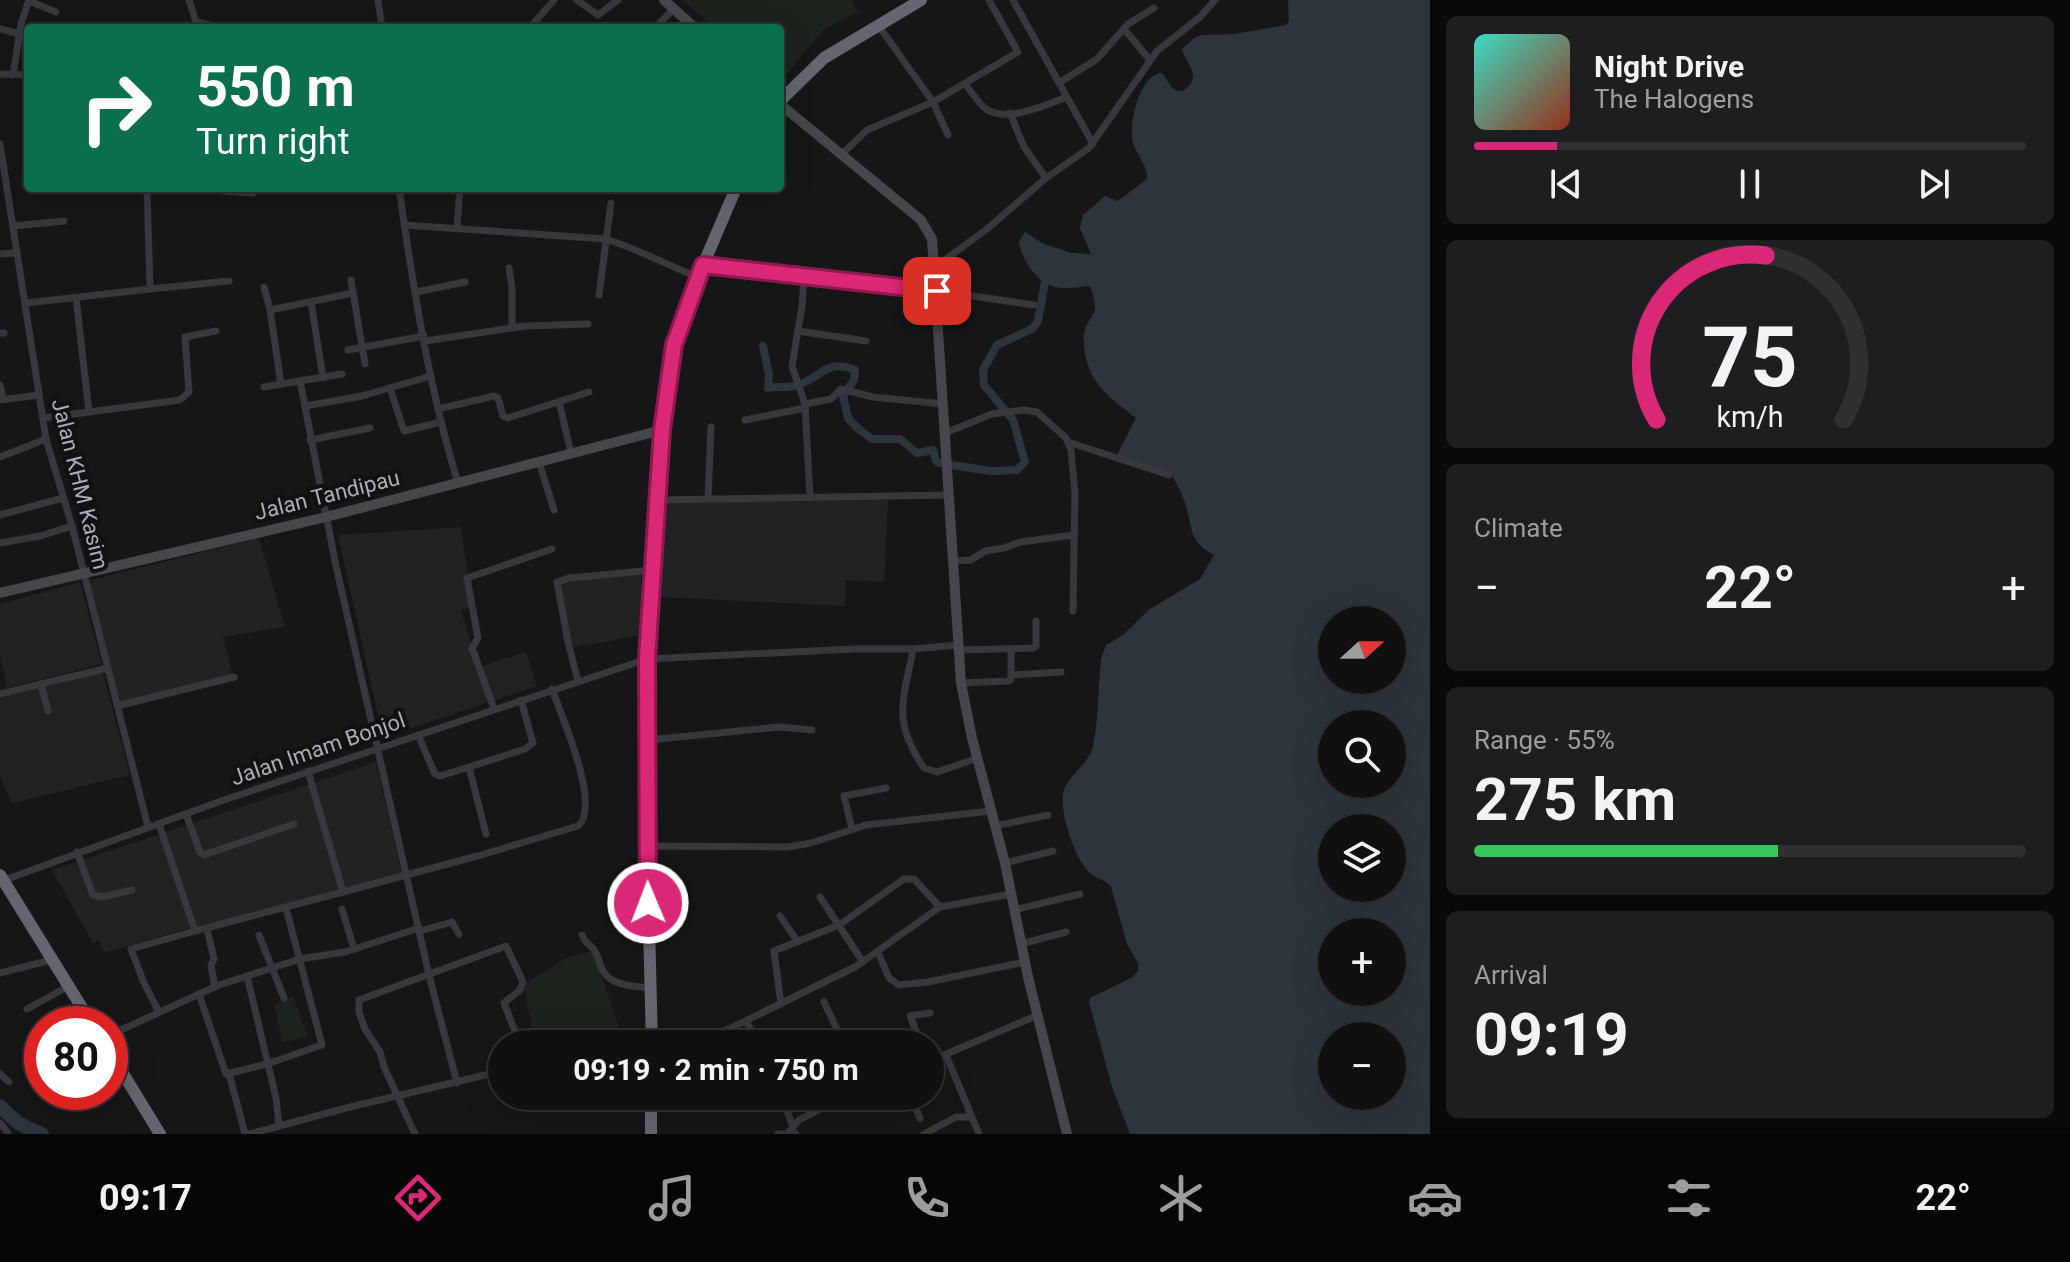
<!DOCTYPE html>
<html lang="en">
<head>
<meta charset="utf-8">
<style>
  body { margin:0; font-family:Roboto,sans-serif; background:#1e1e20; color:#f1f3f6; height:100vh; display:flex; flex-direction:column; font-size:30px; white-space:nowrap }
  * { box-sizing:border-box; margin:0 }
  p { font-size:26px; color:#9c9d9f }
  .icon { flex:none; width:44px; height:44px; fill:none; stroke:currentColor; stroke-width:2; stroke-linecap:round; stroke-linejoin:round }
  .map { position:relative; flex:1; overflow:hidden }
  .drawer { display:flex; flex-direction:column; gap:16px; padding:16px; background:#09090a; width:640px }
  .drawer>* { flex:none }
  .banner { position:absolute; left:24px; top:24px; width:760px; height:168px; border-radius:8px; box-shadow:0 8px 32px #0002,0 0 0 2px #303032; background:#0b6e4f; color:#fff; overflow:hidden }
  .needle { width:52px; rotate:69deg }
  .controls { position:absolute; left:1318px; top:606px; display:grid; gap:16px }
  .controls a { display:grid; place-items:center; width:88px; height:88px; border-radius:50%; background:#101012; box-shadow:0 8px 32px #0002,0 0 0 2px #303032; font-size:40px }
  .speed { position:absolute; left:24px; top:1006px; display:flex; gap:16px; font-size:40px; font-weight:700; text-align:center }
  .speed>* { display:grid; place-content:center; width:104px; height:104px; border-radius:50%; background:#101012; box-shadow:0 8px 32px #0002,0 0 0 2px #303032; line-height:1 }
  .speed .limit { border:12px solid #d22; background:#fff; color:#111 }
  .pin { position:absolute; display:grid; place-items:center; width:68px; height:68px; color:#fff; margin:-34px; border-radius:16px; box-shadow:0 4px 12px #0006 }
  .me { position:absolute; width:88px; margin:-44px; rotate:359deg; stroke-linejoin:round; filter:drop-shadow(0 0 6px #0008) }
  .turn { display:flex; align-items:center; gap:28px; height:168px; padding:0 40px; font-size:36px }
  .turn .icon { width:104px; height:104px; stroke-width:2.5 }
  .turn b { display:block; font-size:56px; line-height:68px }
  .big { font-size:60px; font-weight:700; line-height:1.1 }
  .drawer .widget { flex:1; display:flex; flex-direction:column; justify-content:center; gap:12px; min-width:0; padding:0 28px; border-radius:12px; background:#1e1e20 }
  .drawer .dial { align-items:center; gap:0 }
  .dial svg { height:208px; overflow:visible; fill:none; stroke:#303032; stroke-width:7; stroke-linecap:round; text-anchor:middle }
  .dial text { fill:#f1f3f6; stroke:none }
  .song { display:flex; align-items:center; gap:24px }
  .cover { width:96px; height:96px; border-radius:12px; background:linear-gradient(135deg,hsl(170 70% 55%),hsl(10 70% 35%)) }
  .played { height:8px; border-radius:4px; background:linear-gradient(90deg,#db2777 15%,#303032 15%) }
  .keys { display:flex; justify-content:space-around; direction:ltr }
  .heat { display:flex; justify-content:space-between; align-items:center; font-size:44px; direction:ltr }
  .charge { height:12px; border-radius:6px; background:linear-gradient(90deg,#34c759 55%,#303032 0) }
  .trip { position:absolute; left:488px; top:1030px; width:456px; height:80px; border-radius:40px; background:#101012; box-shadow:0 8px 32px #0002,0 0 0 2px #303032; font-weight:700; line-height:80px; text-align:center }
  .tab-bar { display:flex; height:128px; justify-content:space-around; align-items:center; background:#060607; color:#9c9d9f }
  .tab-bar .icon { width:56px; height:56px }
  .tab-bar .selected { color:#db2777 }
  .tab-bar b { font-size:36px; color:#f1f3f6 }
  main { display:flex; flex:1; min-height:0 }
  .map>svg:first-child { display:block }
  .built { fill:#222225 }
  .green { fill:#1c231d }
  .water { fill:#2c353c; fill-rule:evenodd }
  .lines { fill:none; stroke-linecap:round; stroke-linejoin:round }
  .canal { stroke:#2c353c; stroke-width:8 }
  .river { stroke:#2c353c; stroke-width:14 }
  .street { stroke:#37383d; stroke-width:7 }
  .secondary { stroke:#45474d; stroke-width:10 }
  .highway { stroke:#63666e; stroke-width:12 }
  .route-casing { stroke:#8e194d; stroke-width:20 }
  .route { stroke:#db2777; stroke-width:14 }
  .labels { text-anchor:middle; dominant-baseline:central; stroke-width:8; stroke-linejoin:round; paint-order:stroke }
  .street-label { font-size:22px; fill:#a8adb8; stroke:#111113 }
</style>
</head>
<body>
<main>
<div class="map">
<svg width="1430" height="1134" viewBox="0 0 1430 1134">
  <rect width="100%" height="100%" fill="#161618"/>
  <g class="built">
    <path d="M888 500 884 582 846 580 845 606 661 597 666 503Z"/>
    <path d="M461 527 472 607 461 610 478 667 526 652 537 686 383 738 338 535Z"/>
    <path d="M259 538 285 627 223 637 233 677 120 703 87 581Z"/>
    <path d="M641 572 642 635 570 648 557 580Z"/>
    <path d="M80 582 102 664 7 688 0 655V604Z"/>
    <path d="M103 672 130 775 12 803 0 776V698Z"/>
    <path d="M376 762 402 875 195 930 193 927 104 953 99 940 93 943 52 870Z"/>
  </g>
  <g class="green">
    <path d="M682 0H851L858 12 823 30 780 83V28H715Z"/>
    <path d="M593 951 622 1036 590 1044H535L524 988 526 983 564 959Z"/>
    <path d="M293 997 308 1037 283 1042 274 1005Z"/>
  </g>
  <path class="water" d="M1288 0H1430V1134H1130L1112 1087 1089 1002 1090 998 1133 977 1138 971V963L1127 944 1111 887C1105 879 1099 880 1091 874 1075 861 1056 806 1065 787 1072 773 1090 762 1093 746 1099 718 1098 687 1101 659L1106 645 1123 635 1150 609 1200 579 1214 555C1189 542 1193 530 1186 506 1183 495 1177 485 1172 475L1117 455 1136 418C1108 397 1087 382 1084 345 1084 342 1083 335 1084 333 1092 308 1101 317 1090 286 1079 287 1063 290 1052 286 1036 281 1020 257 1019 241L1025 232 1044 244 1072 253 1091 254 1080 228 1083 215 1105 196 1118 201 1147 179C1148 165 1137 156 1133 143 1128 126 1139 74 1162 73 1166 77 1170 87 1175 90 1183 94 1194 84 1193 75 1192 66 1184 58 1182 49L1194 38 1202 35 1234 34 1286 25 1289 21ZM1332 620H1392V680H1332ZM1332 724H1392V784H1332ZM1332 828H1392V888H1332ZM1332 932H1392V992H1332ZM1332 1036H1392V1096H1332Z"/>
  <g class="lines">
    <path class="canal" d="M763 346 769 375 768 388C777 386 785 388 794 386 820 381 824 357 855 370L854 380 843 396 848 418 856 427 872 439H900L917 453 933 450 936 461 939 463 991 471 1017 470 1025 462 1013 420 984 385 983 370 997 345 1032 329 1038 321 1045 282"/>
    <path class="river" d="M0 1106 18 1123 42 1134"/>
    <g class="street">
      <path d="M189 0 196 22 223 28"/>
      <path d="M378 0 382 28"/>
      <path d="M577 0 598 15 618 0"/>
      <path d="M1013 0 1093 144"/>
      <path d="M29 1 56 12"/>
      <path d="M534 23 554 0"/>
      <path d="M878 25 933 102 948 135"/>
      <path d="M469 28V27"/>
      <path d="M654 28 674 9"/>
      <path d="M0 29 20 34"/>
      <path d="M1124 29 1150 60"/>
      <path d="M0 74 28 75"/>
      <path d="M13 75 21 24 29 0"/>
      <path d="M1059 83 1097 59 1128 24 1154 8"/>
      <path d="M965 84C972 92 978 103 986 109 1007 123 1046 105 1067 97"/>
      <path d="M1010 113 1024 147 1046 178"/>
      <path d="M0 144 46 439 72 526 148 827"/>
      <path d="M842 154 867 130 933 102 1018 52 989 0"/>
      <path d="M179 188 253 193"/>
      <path d="M399 188C413 287 429 388 458 483"/>
      <path d="M404 225 606 239C638 249 667 265 698 277"/>
      <path d="M13 226 64 221"/>
      <path d="M457 228 460 188"/>
      <path d="M0 254 17 253"/>
      <path d="M703 265 912 287 1034 305"/>
      <path d="M935 267 987 229 1046 178 1089 148 1157 51 1200 17 1215 0"/>
      <path d="M509 268 512 288V328"/>
      <path d="M804 277 802 306 792 366 805 404 810 498"/>
      <path d="M351 280 365 364"/>
      <path d="M264 287 270 310"/>
      <path d="M150 289 229 281"/>
      <path d="M416 292 465 282"/>
      <path d="M599 295 611 203"/>
      <path d="M76 298 89 412"/>
      <path d="M311 302 323 378"/>
      <path d="M26 303 150 289 147 188"/>
      <path d="M798 331 866 341"/>
      <path d="M0 333H4"/>
      <path d="M425 341 525 326 588 324"/>
      <path d="M348 350 424 336"/>
      <path d="M342 374 281 384 270 310 353 293"/>
      <path d="M300 381 336 566 429 975 457 1083"/>
      <path d="M0 385 3 399"/>
      <path d="M264 387 281 384"/>
      <path d="M390 388 404 431 441 422"/>
      <path d="M0 400 39 395"/>
      <path d="M559 402 571 453"/>
      <path d="M805 404 831 399 841 389 873 397 943 404"/>
      <path d="M305 406 362 396 431 376"/>
      <path d="M438 409 494 396 498 398 503 416 508 418 589 392"/>
      <path d="M43 418 180 400 189 392 185 337 216 331"/>
      <path d="M745 420 805 408"/>
      <path d="M945 433 992 414 1024 410 1037 412 1066 438 1071 450 1075 494 1073 611"/>
      <path d="M310 440 370 428"/>
      <path d="M1068 442 1169 475"/>
      <path d="M0 457 46 439"/>
      <path d="M539 462 554 510"/>
      <path d="M708 499 711 427"/>
      <path d="M656 500 949 495"/>
      <path d="M0 515 63 498"/>
      <path d="M0 543 40 536 72 526"/>
      <path d="M953 561 971 560 985 551 1004 548 1020 542 1074 535"/>
      <path d="M958 645 913 649C904 700 891 720 924 768L937 772 978 758"/>
      <path d="M958 650 1033 648 1036 646V621"/>
      <path d="M1011 675 1061 672"/>
      <path d="M578 681 568 642 557 582 569 578 653 570"/>
      <path d="M961 683 1009 681 1011 679V650"/>
      <path d="M0 694 41 684"/>
      <path d="M117 706 234 677"/>
      <path d="M494 709 472 648 478 638 467 578 552 549"/>
      <path d="M48 711 41 684 108 668"/>
      <path d="M418 735 435 774 440 776 469 767"/>
      <path d="M648 740 779 727 812 730"/>
      <path d="M308 771 343 892 481 855 578 826C602 806 561 715 552 689"/>
      <path d="M186 814 200 852 204 855 294 824"/>
      <path d="M159 824 195 931 343 892"/>
      <path d="M995 826 1048 815"/>
      <path d="M852 829 844 796 886 788"/>
      <path d="M486 834 469 767 525 749 533 743 521 700"/>
      <path d="M647 846 788 847 811 843 866 825 991 811"/>
      <path d="M77 852 93 895 102 897 132 890"/>
      <path d="M1005 863 1053 851"/>
      <path d="M2 881 221 801 647 659 854 649H913"/>
      <path d="M820 897 863 962"/>
      <path d="M940 907 1011 894"/>
      <path d="M342 909 354 949"/>
      <path d="M1014 910 1080 894"/>
      <path d="M780 916 798 942"/>
      <path d="M207 929 214 959 211 965 215 987"/>
      <path d="M420 931 452 922 459 934"/>
      <path d="M259 935 284 998"/>
      <path d="M582 935C585 944 589 943 594 950 598 955 599 963 602 969 610 986 633 986 650 988"/>
      <path d="M1021 944 1066 932"/>
      <path d="M878 952 889 978 899 985 928 982 1025 962"/>
      <path d="M0 973 51 960"/>
      <path d="M247 976 276 1098 279 1126"/>
      <path d="M199 994 226 1074 267 1064 322 1045 286 908"/>
      <path d="M824 1002 844 1044"/>
      <path d="M27 1009 67 987"/>
      <path d="M159 1012 144 983 131 949 195 931"/>
      <path d="M746 1021 759 1044"/>
      <path d="M110 1035 219 985 300 959 345 952 419 928"/>
      <path d="M652 1040 703 1037 731 1028 855 967 940 907 914 879H904L839 925 774 951 781 1004"/>
      <path d="M612 1044 652 1034"/>
      <path d="M845 1044 874 1034 878 1044"/>
      <path d="M921 1044 910 1016 930 1013"/>
      <path d="M946 1055 979 1134"/>
      <path d="M930 1061 1038 1015"/>
      <path d="M229 1073 245 1134"/>
      <path d="M0 1074 9 1082"/>
      <path d="M782 1096 792 1125"/>
      <path d="M910 1096 920 1118"/>
      <path d="M0 1123 8 1133"/>
      <path d="M789 1132 799 1120 845 1096"/>
      <path d="M250 1134 346 1108 502 1071"/>
      <path d="M415 1134 384 1067 380 1052 365 1029 359 1012V1000L506 946 523 982 520 990 504 1003 520 1044"/>
      <path d="M778 1134H796"/>
      <path d="M924 1134 956 1117H971"/>
    </g>
    <g class="secondary">
      <path d="M664 0 695 28"/>
      <path d="M780 104 921 220 932 239 961 683 972 738 1005 863 1028 977 1067 1134"/>
      <path d="M0 593 326 517 662 430"/>
    </g>
    <g class="highway">
      <path d="M780 101 824 58 921 0"/>
      <path d="M0 875 92 1024"/>
      <path d="M652 1044 647 846V659L662 430 674 345 698 277 736 188"/>
      <path d="M110 1052 160 1134"/>
      <path d="M651 1134V1096"/>
    </g>
  </g>
  <g class="lines">
    <g class="route-casing">
      <path id="route" d="M648 903 647 659 662 430 674 345 703 265 937 291"/>
    </g>
    <use href="#route" class="route"/>
  </g>
  <g class="labels">
    <g class="street-label">
      <text transform="translate(80 484) rotate(76)">Jalan KHM Kasim</text>
      <text transform="translate(327 495) rotate(-14)">Jalan Tandipau</text>
      <text transform="translate(318 749) rotate(-19)">Jalan Imam Bonjol</text>
    </g>
  </g>
</svg>
<div class="controls">
<a><svg class="needle" viewBox="-14 -14 28 28"><path d="M0-13l5 13h-10z" fill="#e53935"/><path d="M0 13l5-13h-10z" fill="#9c9d9f"/></svg></a>
<a><svg class="icon" aria-label="search" viewBox="0 0 24 24"><circle cx="10" cy="10" r="6"/><path d="M15 15l6 6"/></svg></a>
<a><svg class="icon" aria-label="layers" viewBox="0 0 24 24"><path d="M12 4l9 5-9 5-9-5zM3 14l9 5 9-5"/></svg></a>
<a>+</a>
<a>−</a>
</div>
<div class="speed"><div class="limit">80</div></div>
<div class="pin" style="left:937px;top:291px;background:#d93025"><svg class="icon" aria-label="arrive" viewBox="0 0 24 24"><path d="M6 21V4h12l-3 4 3 4H6"/></svg></div>
<svg class="me" style="left:648px;top:903px" viewBox="-20 -20 40 40"><circle r="17" fill="#db2777" stroke="#fff" stroke-width="3"/><path d="M0-11L8 9 0 5-8 9z" fill="#fff"/></svg>
<div class="trip">09:19 · 2 min · 750 m</div>
<div class="banner">
<div class="turn"><svg class="icon" aria-label="right" viewBox="0 0 24 24"><path d="M7 20v-9h11M14 6l5 5-5 5"/></svg><div><b>550 m</b>Turn right</div></div>
</div>
</div>
<section class="drawer">
<div class="widget">
<div class="song"><i class="cover"></i><div><b>Night Drive</b><p>The Halogens</p></div></div>
<div class="played"></div>
<div class="keys"><svg class="icon" aria-label="previous" viewBox="0 0 24 24"><path d="M18 5L8 12l10 7zM5 5v14"/></svg><svg class="icon" aria-label="pause" viewBox="0 0 24 24"><path d="M8 5v14M16 5v14"/></svg><svg class="icon" aria-label="next" viewBox="0 0 24 24"><path d="M6 5l10 7-10 7zM19 5v14"/></svg></div>
</div>
<div class="widget dial"><svg viewBox="0 0 100 80">
<path d="M14 69A42 42 0 1 1 86 69"/>
<path d="M14 69A42 42 0 0 1 56 6" stroke="#db2777"/>
<text x="50" y="56" font-size="32" font-weight="700">75</text>
<text x="50" y="72" font-size="11">km/h</text>
</svg></div>
<div class="widget"><p>Climate</p>
<div class="heat"><a>−</a><b class="big">22°</b><a>+</a></div>
</div>
<div class="widget"><p>Range · 55%</p><b class="big">275 km</b><div class="charge"></div></div>
<div class="widget"><p>Arrival</p><b class="big">09:19</b></div>
</section>
</main>
<nav class="tab-bar">
<b>09:17</b>
<svg class="icon selected" aria-label="directions" viewBox="0 0 24 24"><path d="M12 3l9 9-9 9-9-9zM9 14v-3h6M13 9l2 2-2 2"/></svg>
<svg class="icon" aria-label="music" viewBox="0 0 24 24"><path d="M9 18V5l10-2v13"/><circle cx="6" cy="18" r="3"/><circle cx="16" cy="16" r="3"/></svg>
<svg class="icon" aria-label="phone" viewBox="0 0 24 24"><path d="M5 4h4l2 5-3 2q2 4 5 5l2-3 5 2v4C11 20 4 13 5 4z"/></svg>
<svg class="icon" aria-label="climate" viewBox="0 0 24 24"><path d="M12 3v18M4 7l16 10M4 17L20 7"/></svg>
<svg class="icon" aria-label="car" viewBox="0 0 24 24"><path d="M5 17H2v-5l4-1 3-4h7l3 4 3 1v5h-3M9 17h6M6 11h13"/><circle cx="7" cy="17" r="2"/><circle cx="17" cy="17" r="2"/></svg>
<svg class="icon" aria-label="filters" viewBox="0 0 24 24"><path d="M4 7h16M4 17h16"/><circle cx="9" cy="7" r="2"/><circle cx="15" cy="17" r="2"/></svg>
<b>22°</b>
</nav>
</body>
</html>
